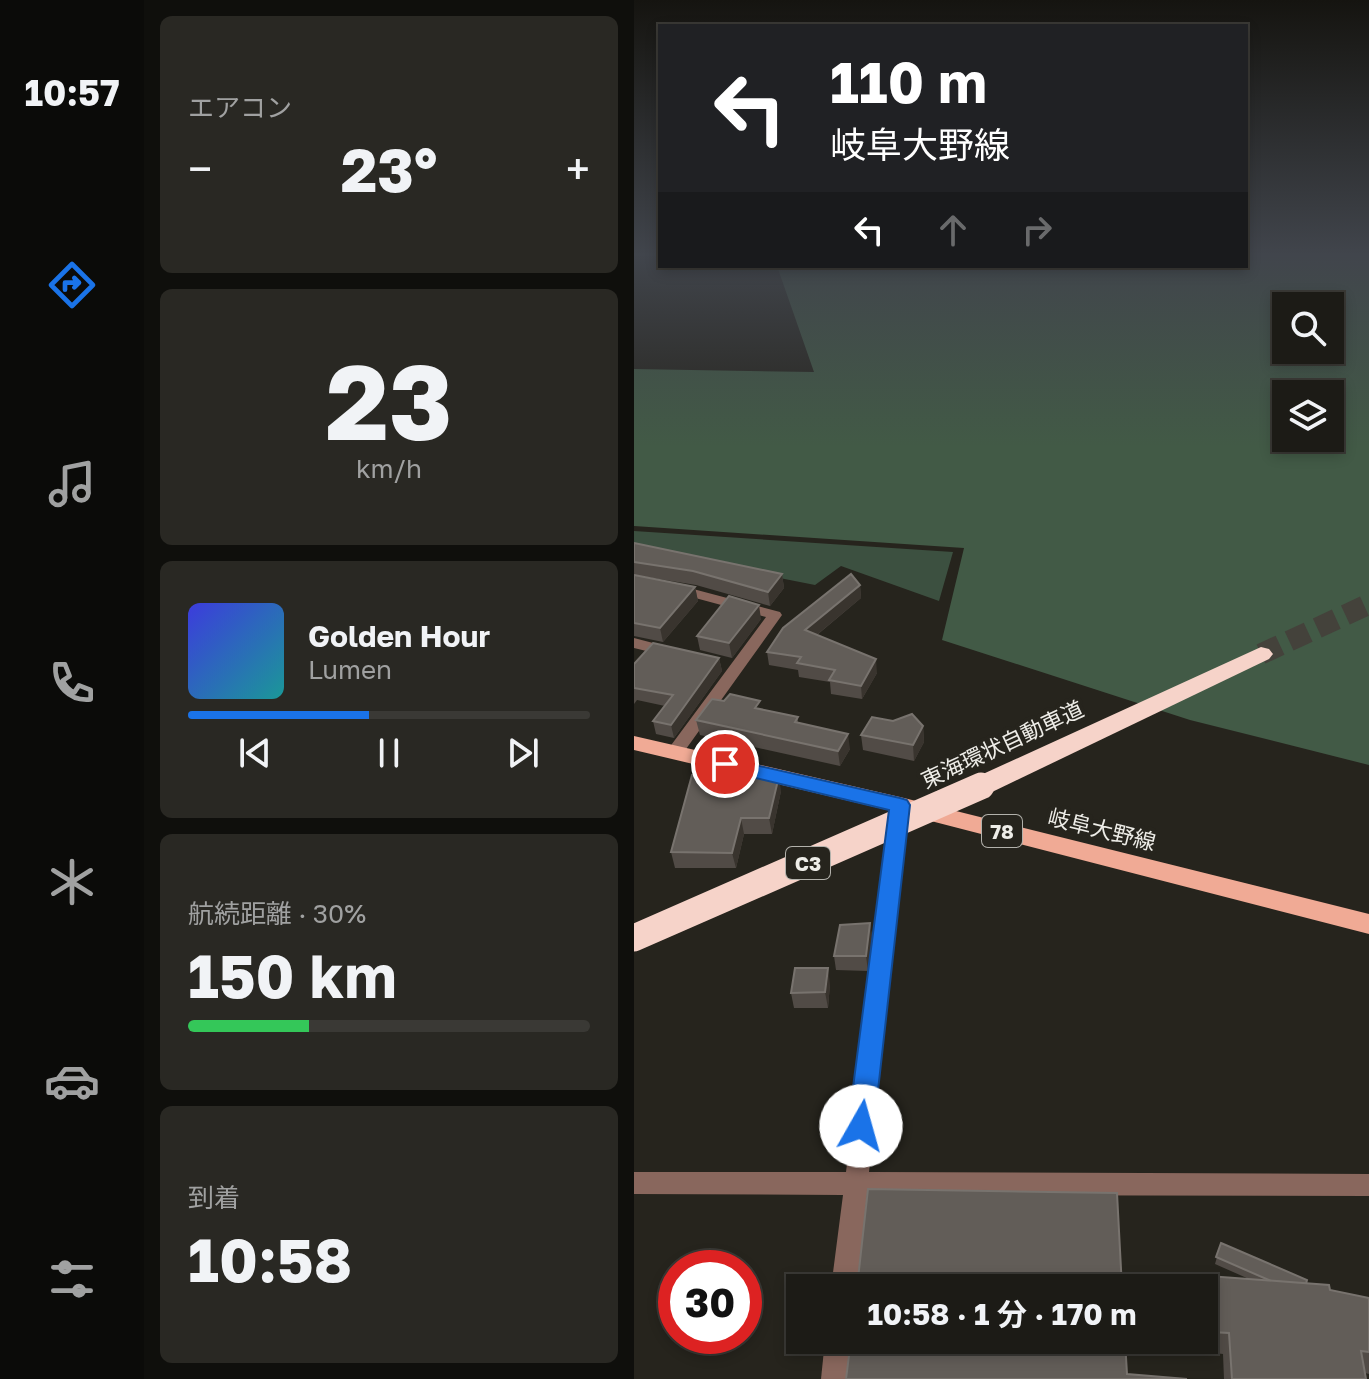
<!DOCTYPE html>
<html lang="ja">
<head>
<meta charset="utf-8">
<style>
  body { margin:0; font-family:"Golos Text","Noto Sans JP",sans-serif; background:#292823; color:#f1f3f6; height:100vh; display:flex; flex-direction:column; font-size:30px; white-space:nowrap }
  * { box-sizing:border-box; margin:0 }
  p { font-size:26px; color:#a0a1a1 }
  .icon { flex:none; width:44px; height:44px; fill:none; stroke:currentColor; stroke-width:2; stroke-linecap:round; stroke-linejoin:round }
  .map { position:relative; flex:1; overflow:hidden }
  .sheet { display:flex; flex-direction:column; gap:16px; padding:16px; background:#0f0f0c; width:490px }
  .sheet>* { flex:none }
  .top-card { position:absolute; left:24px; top:24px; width:590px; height:244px; border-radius:0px; box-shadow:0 4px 12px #0003,0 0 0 2px #3a3935; background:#202124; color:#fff; overflow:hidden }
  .tools { position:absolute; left:638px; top:292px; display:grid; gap:16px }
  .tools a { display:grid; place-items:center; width:72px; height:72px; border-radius:0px; background:#1c1b16; box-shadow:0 4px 12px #0003,0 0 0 2px #3a3935; font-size:40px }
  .speed { position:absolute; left:24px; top:1250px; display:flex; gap:16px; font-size:40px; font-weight:700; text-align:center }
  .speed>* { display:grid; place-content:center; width:104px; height:104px; border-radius:50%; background:#1c1b16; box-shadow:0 4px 12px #0003,0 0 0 2px #3a3935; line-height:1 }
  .speed .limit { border:12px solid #d22; background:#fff; color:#111 }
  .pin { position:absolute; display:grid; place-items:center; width:68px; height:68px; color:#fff; margin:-34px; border:4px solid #fff; border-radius:50%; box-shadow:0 2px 8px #0007 }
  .me { position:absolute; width:88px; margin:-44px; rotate:7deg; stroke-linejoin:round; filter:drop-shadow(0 0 6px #0008) }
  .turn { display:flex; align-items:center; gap:28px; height:168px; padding:0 40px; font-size:36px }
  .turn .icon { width:104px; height:104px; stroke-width:2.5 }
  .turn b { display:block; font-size:56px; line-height:68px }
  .lanes { display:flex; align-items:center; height:76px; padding:0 40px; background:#0003; justify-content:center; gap:40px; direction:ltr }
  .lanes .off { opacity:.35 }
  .big { font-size:60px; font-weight:700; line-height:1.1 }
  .sheet .tile { flex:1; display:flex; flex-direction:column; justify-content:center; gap:12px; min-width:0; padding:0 28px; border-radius:12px; background:#292823 }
  .sheet .dial { align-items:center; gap:0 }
  .dial b { font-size:104px; line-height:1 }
  .song { display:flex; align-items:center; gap:24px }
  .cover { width:96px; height:96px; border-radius:12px; background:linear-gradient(135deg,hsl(240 70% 55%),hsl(180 70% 35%)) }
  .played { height:8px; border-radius:4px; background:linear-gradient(90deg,#1a73e8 45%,#3a3935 45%) }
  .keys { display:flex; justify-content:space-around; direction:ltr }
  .heat { display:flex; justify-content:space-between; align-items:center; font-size:44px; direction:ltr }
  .charge { height:12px; border-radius:6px; background:linear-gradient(90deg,#34c759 30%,#3a3935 0) }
  .trip { position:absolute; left:152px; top:1274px; width:432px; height:80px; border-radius:0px; background:#1c1b16; box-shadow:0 4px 12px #0003,0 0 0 2px #3a3935; font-weight:700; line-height:80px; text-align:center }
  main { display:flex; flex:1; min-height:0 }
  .menu { display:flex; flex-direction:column; width:144px; justify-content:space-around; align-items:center; background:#0b0b09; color:#a0a1a1 }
  .menu .icon { width:56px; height:56px }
  .menu .current { color:#1a73e8 }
  .menu b { font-size:36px; color:#f1f3f6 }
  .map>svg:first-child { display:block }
  .green { fill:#3c5040 }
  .forest { fill:#425a46; fill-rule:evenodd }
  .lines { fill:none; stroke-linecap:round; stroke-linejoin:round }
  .motorway-tunnel { stroke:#44423b; stroke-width:21; stroke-dasharray:21 10; stroke-linecap:butt }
  .minor { fill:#89675d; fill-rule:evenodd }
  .primary { fill:#f0aa95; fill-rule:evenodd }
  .motorway { fill:#f6d3c9; fill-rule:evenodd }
  .motorway-bridge { stroke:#f6d3c9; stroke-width:27 }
  .wall { fill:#514b46 }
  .shaded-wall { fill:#39342e }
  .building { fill:#625d58; stroke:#78736e; stroke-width:2 }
  .route { fill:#1a73e8; stroke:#114b97; stroke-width:2 }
  .labels { text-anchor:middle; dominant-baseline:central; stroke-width:8; stroke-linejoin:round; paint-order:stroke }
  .shield { fill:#26241d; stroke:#b2b1ab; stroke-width:2 }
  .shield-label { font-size:20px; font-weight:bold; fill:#eeede8 }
  .street-label { font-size:22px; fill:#eeede8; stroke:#26241d }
</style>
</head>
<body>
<main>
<nav class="menu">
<b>10:57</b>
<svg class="icon current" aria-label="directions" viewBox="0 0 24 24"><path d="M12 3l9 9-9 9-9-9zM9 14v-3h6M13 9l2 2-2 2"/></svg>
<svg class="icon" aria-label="music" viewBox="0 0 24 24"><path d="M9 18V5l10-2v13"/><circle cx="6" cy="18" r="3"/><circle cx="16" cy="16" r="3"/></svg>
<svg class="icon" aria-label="phone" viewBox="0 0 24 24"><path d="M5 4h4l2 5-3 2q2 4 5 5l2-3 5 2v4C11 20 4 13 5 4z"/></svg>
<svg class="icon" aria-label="climate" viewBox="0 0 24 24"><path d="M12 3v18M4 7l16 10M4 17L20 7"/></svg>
<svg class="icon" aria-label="car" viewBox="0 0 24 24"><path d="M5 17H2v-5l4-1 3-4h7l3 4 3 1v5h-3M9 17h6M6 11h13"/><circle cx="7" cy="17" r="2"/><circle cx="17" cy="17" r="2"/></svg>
<svg class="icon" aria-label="filters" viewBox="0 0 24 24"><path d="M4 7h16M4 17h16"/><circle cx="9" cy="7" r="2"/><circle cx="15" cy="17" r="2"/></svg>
</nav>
<section class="sheet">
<div class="tile"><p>エアコン</p>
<div class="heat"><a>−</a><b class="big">23°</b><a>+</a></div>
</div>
<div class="tile dial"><b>23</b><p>km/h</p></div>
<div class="tile">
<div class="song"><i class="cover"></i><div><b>Golden Hour</b><p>Lumen</p></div></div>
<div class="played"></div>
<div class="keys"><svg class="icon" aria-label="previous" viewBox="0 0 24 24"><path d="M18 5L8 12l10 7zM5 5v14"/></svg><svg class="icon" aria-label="pause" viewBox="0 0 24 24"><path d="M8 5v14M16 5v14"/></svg><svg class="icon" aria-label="next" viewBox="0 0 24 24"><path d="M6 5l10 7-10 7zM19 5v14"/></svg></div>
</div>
<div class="tile"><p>航続距離 · 30%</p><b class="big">150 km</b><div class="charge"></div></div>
<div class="tile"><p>到着</p><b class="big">10:58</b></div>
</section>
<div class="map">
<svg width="735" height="1379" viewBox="0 0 735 1379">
  <rect width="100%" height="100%" fill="#26241d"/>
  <path class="green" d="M0 531 319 552 305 601 207 566 181 585 0 549Z"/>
  <path class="forest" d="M612 254H735V765L556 720 308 640 330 548 0 526V369L180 372 143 266H612ZM652 306H696V350H652ZM652 394H696V438H652Z"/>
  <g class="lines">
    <path class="motorway-tunnel" d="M627 654 735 604"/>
    <g class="minor">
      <path d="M44 585 146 612 148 615 47 756 41 758 33 752 35 748 132 617 39 592 37 589 39 586Z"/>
      <path d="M0 638 42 649 45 652 37 657 0 648Z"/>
      <path d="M264 812 270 814 273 819 235 1172 735 1174V1196L233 1195 223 1288H197L209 1195 0 1194V1172H212L255 819 258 814Z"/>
      <path d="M191 1340H217L213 1379H187Z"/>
    </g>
    <path class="primary" d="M0 736 266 797 735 914V934L266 813 0 750Z"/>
    <path class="motorway" d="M627 647 635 649 639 654 635 659 356 793 347 795 338 793 334 786 338 779Z"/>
    <path class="motorway-bridge" d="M0 938 347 786"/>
  </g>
  <g class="wall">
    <path d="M0 543 148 574 150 588 136 606 62 585 6 576 61 587 64 601 29 642 0 636Z"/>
    <path d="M226 585 227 598 183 635 243 673 228 699 197 694 196 682 165 677 164 670 135 665 133 652Z"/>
    <path d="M127 619 98 658 66 650 63 636Z"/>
    <path d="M85 658 88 671 40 738 22 734 19 721 31 706 3 700 0 704V664Z"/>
    <path d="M128 709 164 717V723L216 749 206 766 66 735 62 720Z"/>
    <path d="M289 726 290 742 280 761 229 750 227 735Z"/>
    <path d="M147 791 138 834H110L102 868H41L37 852Z"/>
    <path d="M236 923 238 937 234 971 202 970 200 956Z"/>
    <path d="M196 984 194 1008H160L157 993Z"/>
    <path d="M587 1243 672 1284 696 1290 735 1298V1374L731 1373 732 1379H590L589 1354 572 1352 570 1294 574 1276 615 1279 581 1264Z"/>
  </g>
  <g class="shaded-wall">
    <path d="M148 574 150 588 136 606 134 592Z"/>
    <path d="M226 585 227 598 173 643 171 630Z"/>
    <path d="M61 587 64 601 29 642 26 628Z"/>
    <path d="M125 605 127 619 98 658 95 643Z"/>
    <path d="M85 658 88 671 40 738 37 725Z"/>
    <path d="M242 659 243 673 228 699 227 686Z"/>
    <path d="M289 726 290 742 280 761 279 745Z"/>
    <path d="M214 734 216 749 206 766 204 751Z"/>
    <path d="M145 776 147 791 138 834 135 818Z"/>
    <path d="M107 818 110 834 102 868 98 853Z"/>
    <path d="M236 923 238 937 234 971 232 956Z"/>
    <path d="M194 968 196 984 194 1008 191 992Z"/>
  </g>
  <g class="building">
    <path d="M0 543 148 574 134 592 59 571 0 562Z"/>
    <path d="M217 574 226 585 171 630 242 659 227 686 195 680 201 670 163 663 167 657 133 652 149 628Z"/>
    <path d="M0 575 61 587 26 628 0 623Z"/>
    <path d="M95 596 125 605 95 643 63 636Z"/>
    <path d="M19 643 85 658 37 725 19 721 39 695 0 688V664Z"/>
    <path d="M96 694 126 701 121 708 164 717 161 722 214 734 204 751 62 720 78 699 90 701Z"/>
    <path d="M278 714 289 726 279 745 227 735 238 717 259 721Z"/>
    <path d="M58 775 145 776 135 818H107L98 853 37 852Z"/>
    <path d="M236 923 232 956H200L206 925Z"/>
    <path d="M161 968H194L191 992 157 993Z"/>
    <path d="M234 1189 483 1193 488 1288H223Z"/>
    <path d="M587 1243 673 1280 672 1284 637 1281 582 1257Z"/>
    <path d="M574 1276 695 1285 696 1290 735 1298V1352L727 1351 732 1379H598L595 1333 577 1332Z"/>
    <path d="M217 1340H491L493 1374 553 1379H212Z"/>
  </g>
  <linearGradient id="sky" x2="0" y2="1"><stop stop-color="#151410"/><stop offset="0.57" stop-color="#41454c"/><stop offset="1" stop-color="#41454c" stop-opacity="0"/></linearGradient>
  <rect width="735" height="447" fill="url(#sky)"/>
  <path class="route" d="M91 758 266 798 273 800 276 805 240 1126 237 1134 227 1138 218 1134 214 1126 255 810 84 769 81 764 84 760Z"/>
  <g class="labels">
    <g class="shield">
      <rect x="348" y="815" width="40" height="32" rx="6"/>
      <rect x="152" y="847" width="44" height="32" rx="6"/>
    </g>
    <g class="shield-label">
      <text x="368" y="831">78</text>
      <text x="174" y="863">C3</text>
    </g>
    <g class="street-label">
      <text transform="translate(368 744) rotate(-25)">東海環状自動車道</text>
      <text transform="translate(468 829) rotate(14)">岐阜大野線</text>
    </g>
  </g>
</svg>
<div class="tools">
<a><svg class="icon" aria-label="search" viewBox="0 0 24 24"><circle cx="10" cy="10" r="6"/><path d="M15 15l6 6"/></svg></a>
<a><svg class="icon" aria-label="layers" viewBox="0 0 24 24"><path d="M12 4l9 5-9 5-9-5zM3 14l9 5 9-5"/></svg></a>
</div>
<div class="speed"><div class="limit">30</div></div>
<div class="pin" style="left:91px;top:764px;background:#d93025"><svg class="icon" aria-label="arrive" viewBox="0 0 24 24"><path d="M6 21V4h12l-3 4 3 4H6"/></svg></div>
<svg class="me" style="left:227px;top:1126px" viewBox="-20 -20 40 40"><circle r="19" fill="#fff"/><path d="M0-13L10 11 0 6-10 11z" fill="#1a73e8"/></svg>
<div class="trip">10:58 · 1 分 · 170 m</div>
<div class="top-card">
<div class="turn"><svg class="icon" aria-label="left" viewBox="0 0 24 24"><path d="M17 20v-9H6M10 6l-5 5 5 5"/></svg><div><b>110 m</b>岐阜大野線</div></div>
<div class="lanes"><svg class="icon" aria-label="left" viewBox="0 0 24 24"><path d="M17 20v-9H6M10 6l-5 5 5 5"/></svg><svg class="icon off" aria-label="ahead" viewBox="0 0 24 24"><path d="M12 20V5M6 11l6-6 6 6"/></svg><svg class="icon off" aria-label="right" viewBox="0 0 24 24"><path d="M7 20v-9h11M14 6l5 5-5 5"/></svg></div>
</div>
</div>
</main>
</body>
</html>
